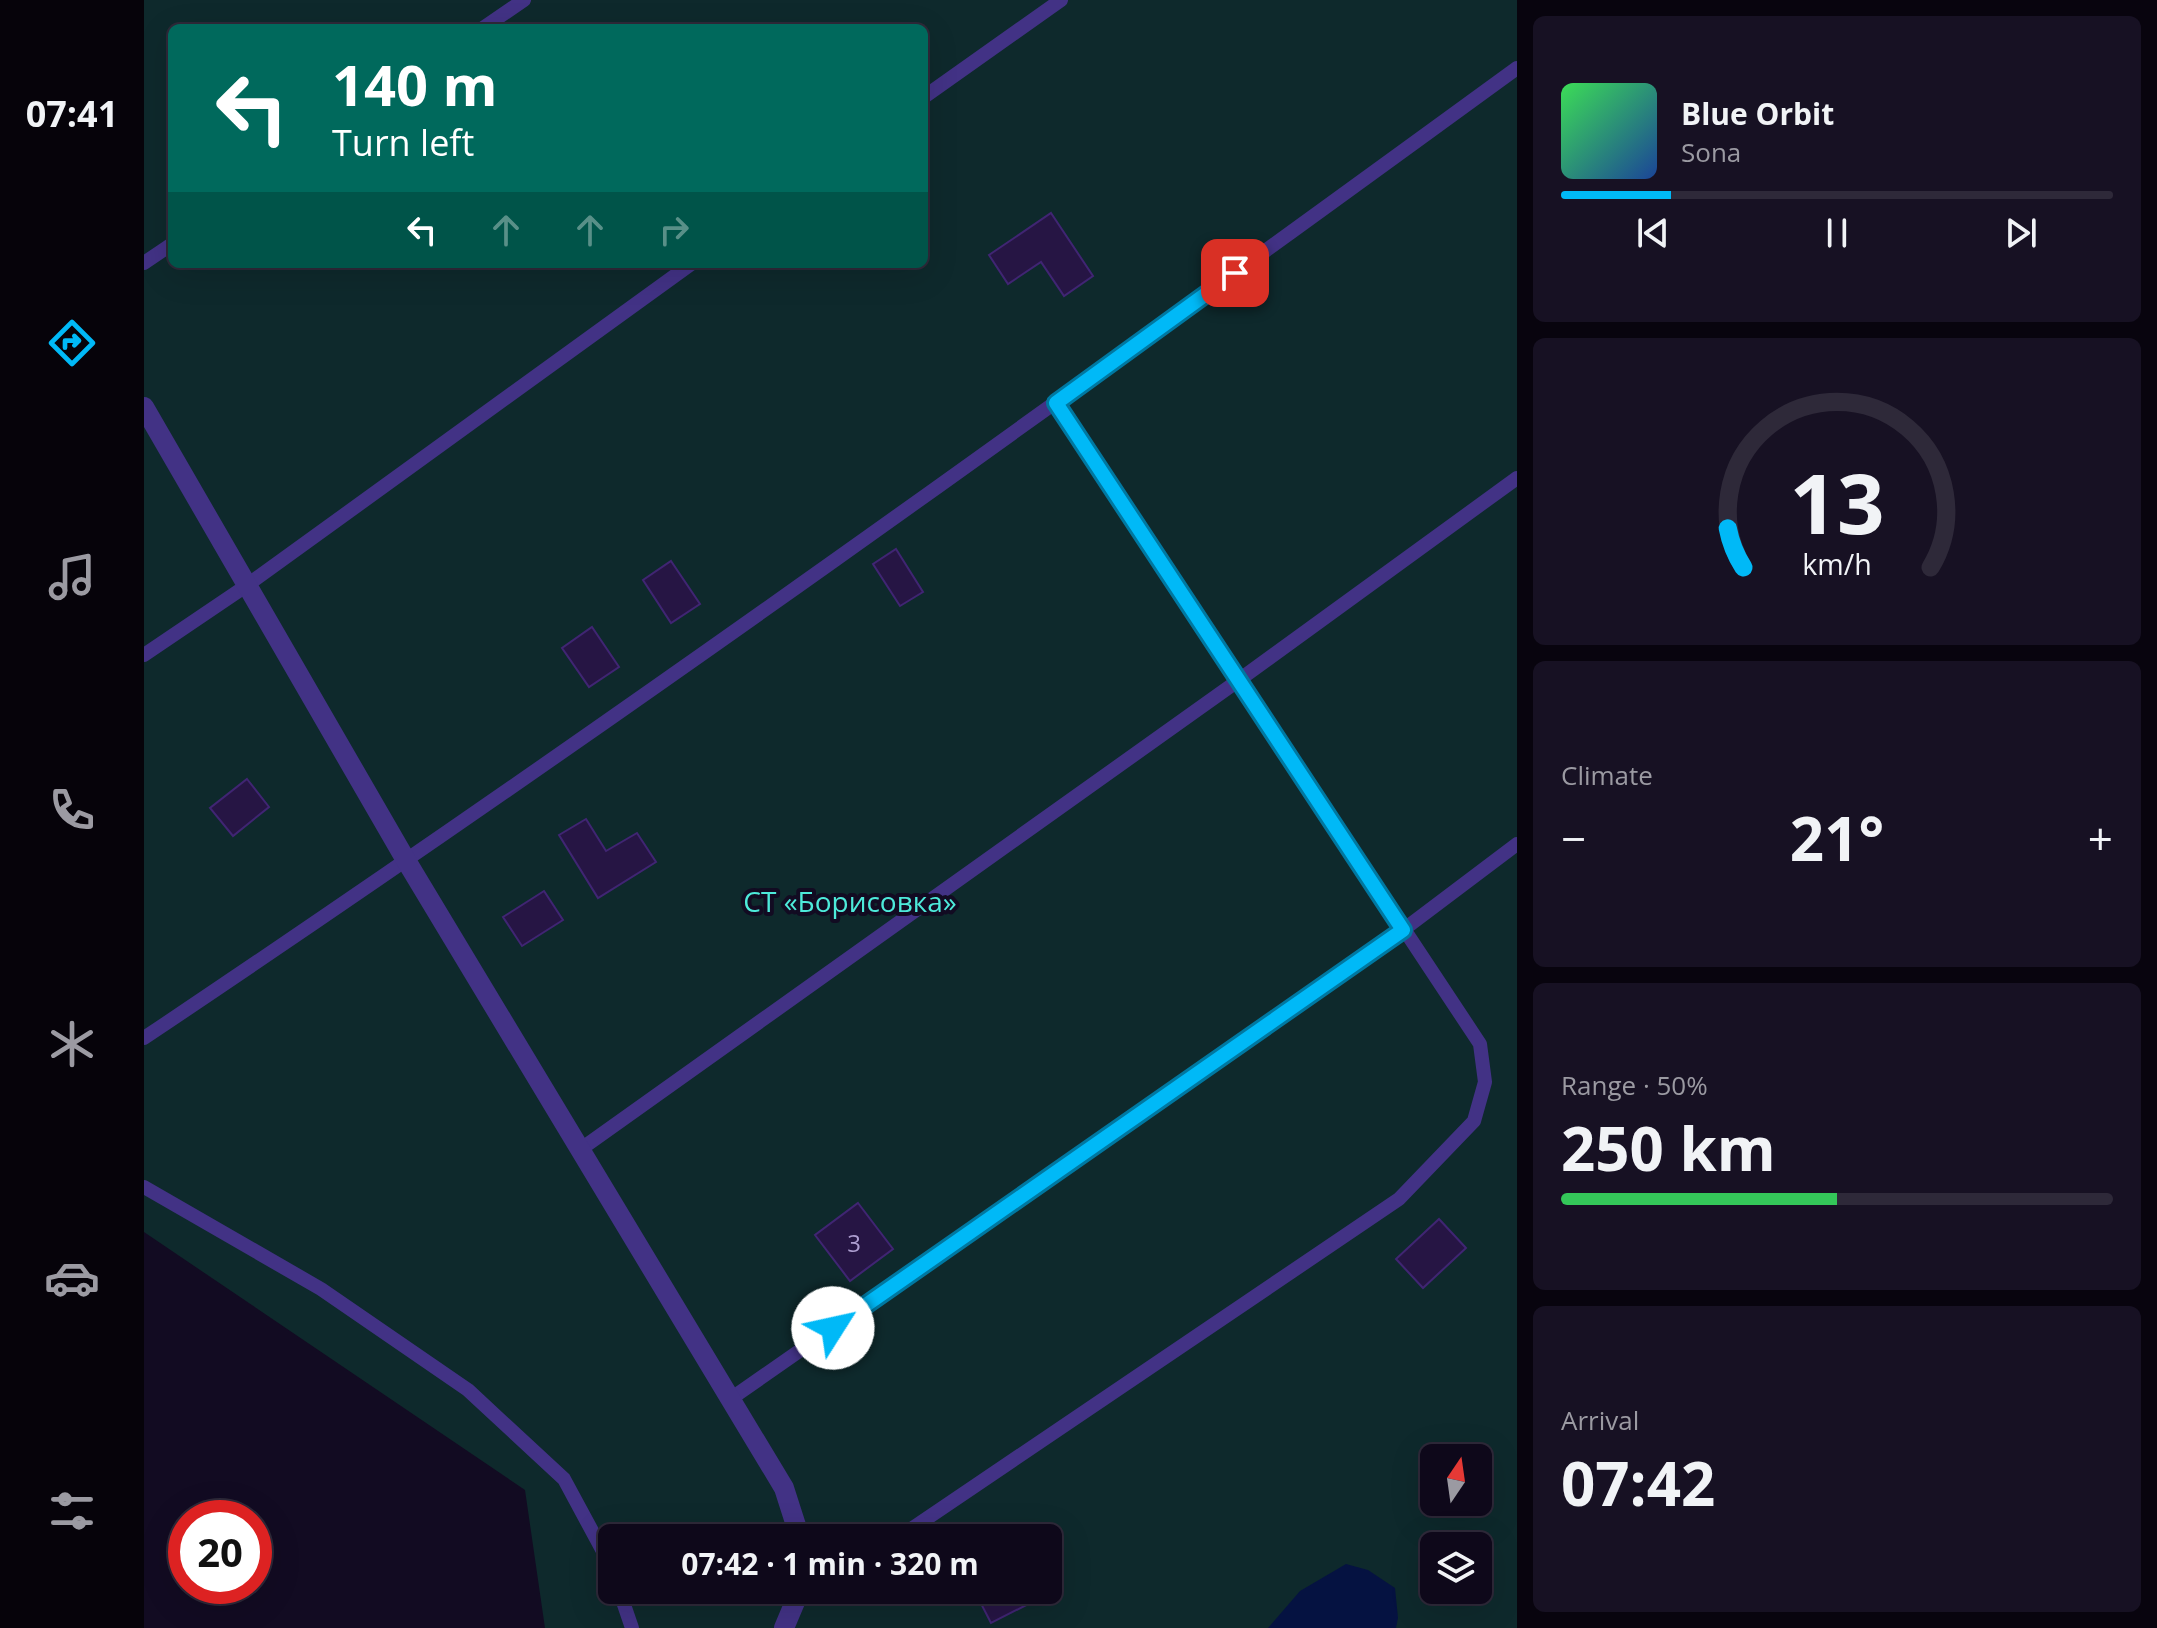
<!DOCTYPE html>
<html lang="en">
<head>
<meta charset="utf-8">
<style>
  body { margin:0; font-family:"Open Sans",sans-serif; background:#171123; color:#f1f3f6; height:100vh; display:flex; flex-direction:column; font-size:30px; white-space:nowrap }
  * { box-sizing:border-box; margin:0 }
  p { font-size:26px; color:#9b9aa2 }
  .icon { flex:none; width:44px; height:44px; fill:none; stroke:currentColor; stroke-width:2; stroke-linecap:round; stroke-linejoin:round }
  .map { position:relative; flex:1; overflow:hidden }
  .sheet { display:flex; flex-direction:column; gap:16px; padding:16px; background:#08040e; width:640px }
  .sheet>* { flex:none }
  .hud { position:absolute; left:24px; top:24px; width:760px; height:244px; border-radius:12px; box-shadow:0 8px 32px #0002,0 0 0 2px #2e2939; background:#00695c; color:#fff; overflow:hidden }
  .needle { width:52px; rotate:13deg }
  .controls { position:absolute; left:1276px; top:1444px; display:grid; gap:16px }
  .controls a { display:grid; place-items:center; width:72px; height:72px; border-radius:12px; background:#0e081a; box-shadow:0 8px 32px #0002,0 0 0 2px #2e2939; font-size:40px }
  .speed { position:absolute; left:24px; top:1500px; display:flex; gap:16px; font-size:40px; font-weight:700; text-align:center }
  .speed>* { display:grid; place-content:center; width:104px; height:104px; border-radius:50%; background:#0e081a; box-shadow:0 8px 32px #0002,0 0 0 2px #2e2939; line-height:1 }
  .speed .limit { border:12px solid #d22; background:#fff; color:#111 }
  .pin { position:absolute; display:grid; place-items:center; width:68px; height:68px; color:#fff; margin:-34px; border-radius:16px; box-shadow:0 4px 12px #0006 }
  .me { position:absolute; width:88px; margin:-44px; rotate:55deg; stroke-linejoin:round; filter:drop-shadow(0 0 6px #0008) }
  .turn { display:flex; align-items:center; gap:28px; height:168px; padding:0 32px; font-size:36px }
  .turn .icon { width:104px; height:104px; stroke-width:2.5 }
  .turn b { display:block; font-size:56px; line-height:68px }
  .lanes { display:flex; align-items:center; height:76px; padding:0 32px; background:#0003; justify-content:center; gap:40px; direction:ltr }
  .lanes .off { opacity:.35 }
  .big { font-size:60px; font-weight:700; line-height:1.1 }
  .sheet .card { flex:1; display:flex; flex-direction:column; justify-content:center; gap:12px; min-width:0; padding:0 28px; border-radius:12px; background:#171123 }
  .sheet .dial { align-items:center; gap:0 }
  .dial svg { height:208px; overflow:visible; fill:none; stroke:#2e2939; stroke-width:7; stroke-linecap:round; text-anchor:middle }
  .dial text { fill:#f1f3f6; stroke:none }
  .song { display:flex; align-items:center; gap:24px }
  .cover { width:96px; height:96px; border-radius:12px; background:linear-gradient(135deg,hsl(130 70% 55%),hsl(220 70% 35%)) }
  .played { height:8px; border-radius:4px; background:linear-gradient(90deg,#00b9f7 20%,#2e2939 20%) }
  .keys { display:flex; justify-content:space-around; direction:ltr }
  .heat { display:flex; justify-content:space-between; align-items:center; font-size:44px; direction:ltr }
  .charge { height:12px; border-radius:6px; background:linear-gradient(90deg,#34c759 50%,#2e2939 0) }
  .trip { position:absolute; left:454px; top:1524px; width:464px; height:80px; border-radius:12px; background:#0e081a; box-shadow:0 8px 32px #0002,0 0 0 2px #2e2939; font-weight:700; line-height:80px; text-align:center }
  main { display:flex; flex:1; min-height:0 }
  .tabs { display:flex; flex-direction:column; width:144px; justify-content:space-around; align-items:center; background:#06030a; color:#9b9aa2 }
  .tabs .icon { width:56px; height:56px }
  .tabs .on { color:#00b9f7 }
  .tabs b { font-size:36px; color:#f1f3f6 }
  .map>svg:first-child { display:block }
  .green { fill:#0e292c; fill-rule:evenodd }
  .water { fill:#051241 }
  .building { fill:#261544; stroke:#402573; stroke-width:2 }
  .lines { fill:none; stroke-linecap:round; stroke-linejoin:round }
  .lane { stroke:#423285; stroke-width:14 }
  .street { stroke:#423285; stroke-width:20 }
  .route-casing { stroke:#0078a1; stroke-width:20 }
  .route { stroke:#00b9f7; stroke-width:14 }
  .labels { text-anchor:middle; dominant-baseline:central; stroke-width:8; stroke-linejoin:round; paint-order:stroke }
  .number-label { font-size:24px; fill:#ad9ed0 }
  .park-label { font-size:28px; fill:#4deada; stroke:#120b22 }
</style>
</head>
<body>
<main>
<nav class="tabs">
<b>07:41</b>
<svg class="icon on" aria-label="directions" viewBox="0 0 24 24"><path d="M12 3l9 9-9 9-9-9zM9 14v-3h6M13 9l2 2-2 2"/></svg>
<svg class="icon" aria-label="music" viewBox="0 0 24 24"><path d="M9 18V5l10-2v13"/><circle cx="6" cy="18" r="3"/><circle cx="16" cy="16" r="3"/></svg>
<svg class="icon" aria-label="phone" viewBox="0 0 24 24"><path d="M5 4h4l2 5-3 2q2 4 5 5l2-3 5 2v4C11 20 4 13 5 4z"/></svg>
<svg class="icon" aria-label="climate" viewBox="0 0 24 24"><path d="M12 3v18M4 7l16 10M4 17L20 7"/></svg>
<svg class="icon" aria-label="car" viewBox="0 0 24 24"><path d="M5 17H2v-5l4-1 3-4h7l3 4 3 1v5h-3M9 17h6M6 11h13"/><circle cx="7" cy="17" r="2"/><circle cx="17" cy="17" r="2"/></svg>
<svg class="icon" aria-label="filters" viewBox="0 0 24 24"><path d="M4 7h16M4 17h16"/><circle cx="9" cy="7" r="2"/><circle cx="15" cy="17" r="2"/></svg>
</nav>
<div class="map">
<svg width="1373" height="1628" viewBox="0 0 1373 1628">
  <rect width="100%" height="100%" fill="#120b22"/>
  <path class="green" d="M0 0H1373V1628H401L381 1490 0 1232ZM28 28H780V264H28ZM1290 1458H1334V1502H1290ZM468 1538H904V1590H468ZM1290 1546H1334V1590H1290Z"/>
  <path class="water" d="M1202 1564 1224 1570 1251 1588 1254 1618 1252 1628H1124L1156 1591Z"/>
  <g class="building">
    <path d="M907 213 949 276 920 296 897 262 864 284 845 255Z"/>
    <path d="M752 549 779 592 756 606 729 564Z"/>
    <path d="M527 561 556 604 527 623 499 580Z"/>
    <path d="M448 627 475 667 445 687 418 648Z"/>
    <path d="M103 779 125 807 89 836 66 808Z"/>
    <path d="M442 819 462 851 493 833 512 862 454 898 415 835Z"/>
    <path d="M400 891 419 920 378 946 359 917Z"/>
    <path d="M714 1203 749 1249 706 1281 671 1235Z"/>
    <path d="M1295 1219 1322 1248 1279 1288 1252 1259Z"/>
    <path d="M864 1524 871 1538H836Z"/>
    <path d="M830 1590H897L900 1596 847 1623Z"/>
  </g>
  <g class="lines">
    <g class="lane">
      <path d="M339 28 380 0"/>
      <path d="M780 97 917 0"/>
      <path d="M0 263 28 244"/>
      <path d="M0 655 102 586 547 264"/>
      <path d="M0 1038C466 726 920 398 1373 68"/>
      <path d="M437 1149 1095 680 1373 478"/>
      <path d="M0 1187 177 1289 324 1390 420 1479 468 1568"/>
      <path d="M585 1400 1259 930 1373 844"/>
      <path d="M754 1538 1255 1199 1330 1121 1341 1082 1336 1044 912 403"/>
      <path d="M475 1590 488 1628"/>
    </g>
    <g class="street">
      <path d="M0 407 263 862 640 1488 656 1538"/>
      <path d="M640 1628 656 1590"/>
    </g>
  </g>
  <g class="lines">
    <g class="route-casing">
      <path id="route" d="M689 1328 1259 930 912 403 1091 273"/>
    </g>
    <use href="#route" class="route"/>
  </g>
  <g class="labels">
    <g class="number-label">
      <text x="710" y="1242">3</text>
    </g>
    <g class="park-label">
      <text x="706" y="901">СТ «Борисовка»</text>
    </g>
  </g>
</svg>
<div class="controls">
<a><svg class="needle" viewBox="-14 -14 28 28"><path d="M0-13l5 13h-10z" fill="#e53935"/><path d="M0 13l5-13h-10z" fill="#9b9aa2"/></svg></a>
<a><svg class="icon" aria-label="layers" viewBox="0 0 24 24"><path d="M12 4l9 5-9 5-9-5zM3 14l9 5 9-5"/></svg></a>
</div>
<div class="speed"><div class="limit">20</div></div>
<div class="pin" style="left:1091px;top:273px;background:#d93025"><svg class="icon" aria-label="arrive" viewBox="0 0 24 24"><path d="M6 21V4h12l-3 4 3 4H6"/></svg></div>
<svg class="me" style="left:689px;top:1328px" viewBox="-20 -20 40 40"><circle r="19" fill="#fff"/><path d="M0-13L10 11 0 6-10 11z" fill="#00b9f7"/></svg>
<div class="trip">07:42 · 1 min · 320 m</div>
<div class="hud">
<div class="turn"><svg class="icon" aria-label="left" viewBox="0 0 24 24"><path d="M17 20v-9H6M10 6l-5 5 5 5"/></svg><div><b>140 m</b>Turn left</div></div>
<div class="lanes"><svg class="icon" aria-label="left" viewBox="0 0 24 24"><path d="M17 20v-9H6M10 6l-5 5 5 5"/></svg><svg class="icon off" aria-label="ahead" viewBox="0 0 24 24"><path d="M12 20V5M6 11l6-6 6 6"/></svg><svg class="icon off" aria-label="ahead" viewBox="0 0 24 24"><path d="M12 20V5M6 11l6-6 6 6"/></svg><svg class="icon off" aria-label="right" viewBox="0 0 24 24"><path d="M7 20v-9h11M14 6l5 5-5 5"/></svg></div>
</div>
</div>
<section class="sheet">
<div class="card">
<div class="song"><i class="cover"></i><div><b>Blue Orbit</b><p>Sona</p></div></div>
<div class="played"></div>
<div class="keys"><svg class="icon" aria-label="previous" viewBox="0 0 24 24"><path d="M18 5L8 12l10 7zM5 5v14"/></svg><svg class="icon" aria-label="pause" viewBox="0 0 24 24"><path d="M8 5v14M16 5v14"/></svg><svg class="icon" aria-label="next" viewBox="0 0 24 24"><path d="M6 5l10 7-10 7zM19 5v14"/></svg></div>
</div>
<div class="card dial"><svg viewBox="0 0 100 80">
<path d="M14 69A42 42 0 1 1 86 69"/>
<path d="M14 69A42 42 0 0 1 8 54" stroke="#00b9f7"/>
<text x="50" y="56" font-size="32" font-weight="700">13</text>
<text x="50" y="72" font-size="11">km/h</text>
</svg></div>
<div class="card"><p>Climate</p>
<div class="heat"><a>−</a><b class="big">21°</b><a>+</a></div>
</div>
<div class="card"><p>Range · 50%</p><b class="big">250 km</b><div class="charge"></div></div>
<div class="card"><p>Arrival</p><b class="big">07:42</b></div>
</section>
</main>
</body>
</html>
